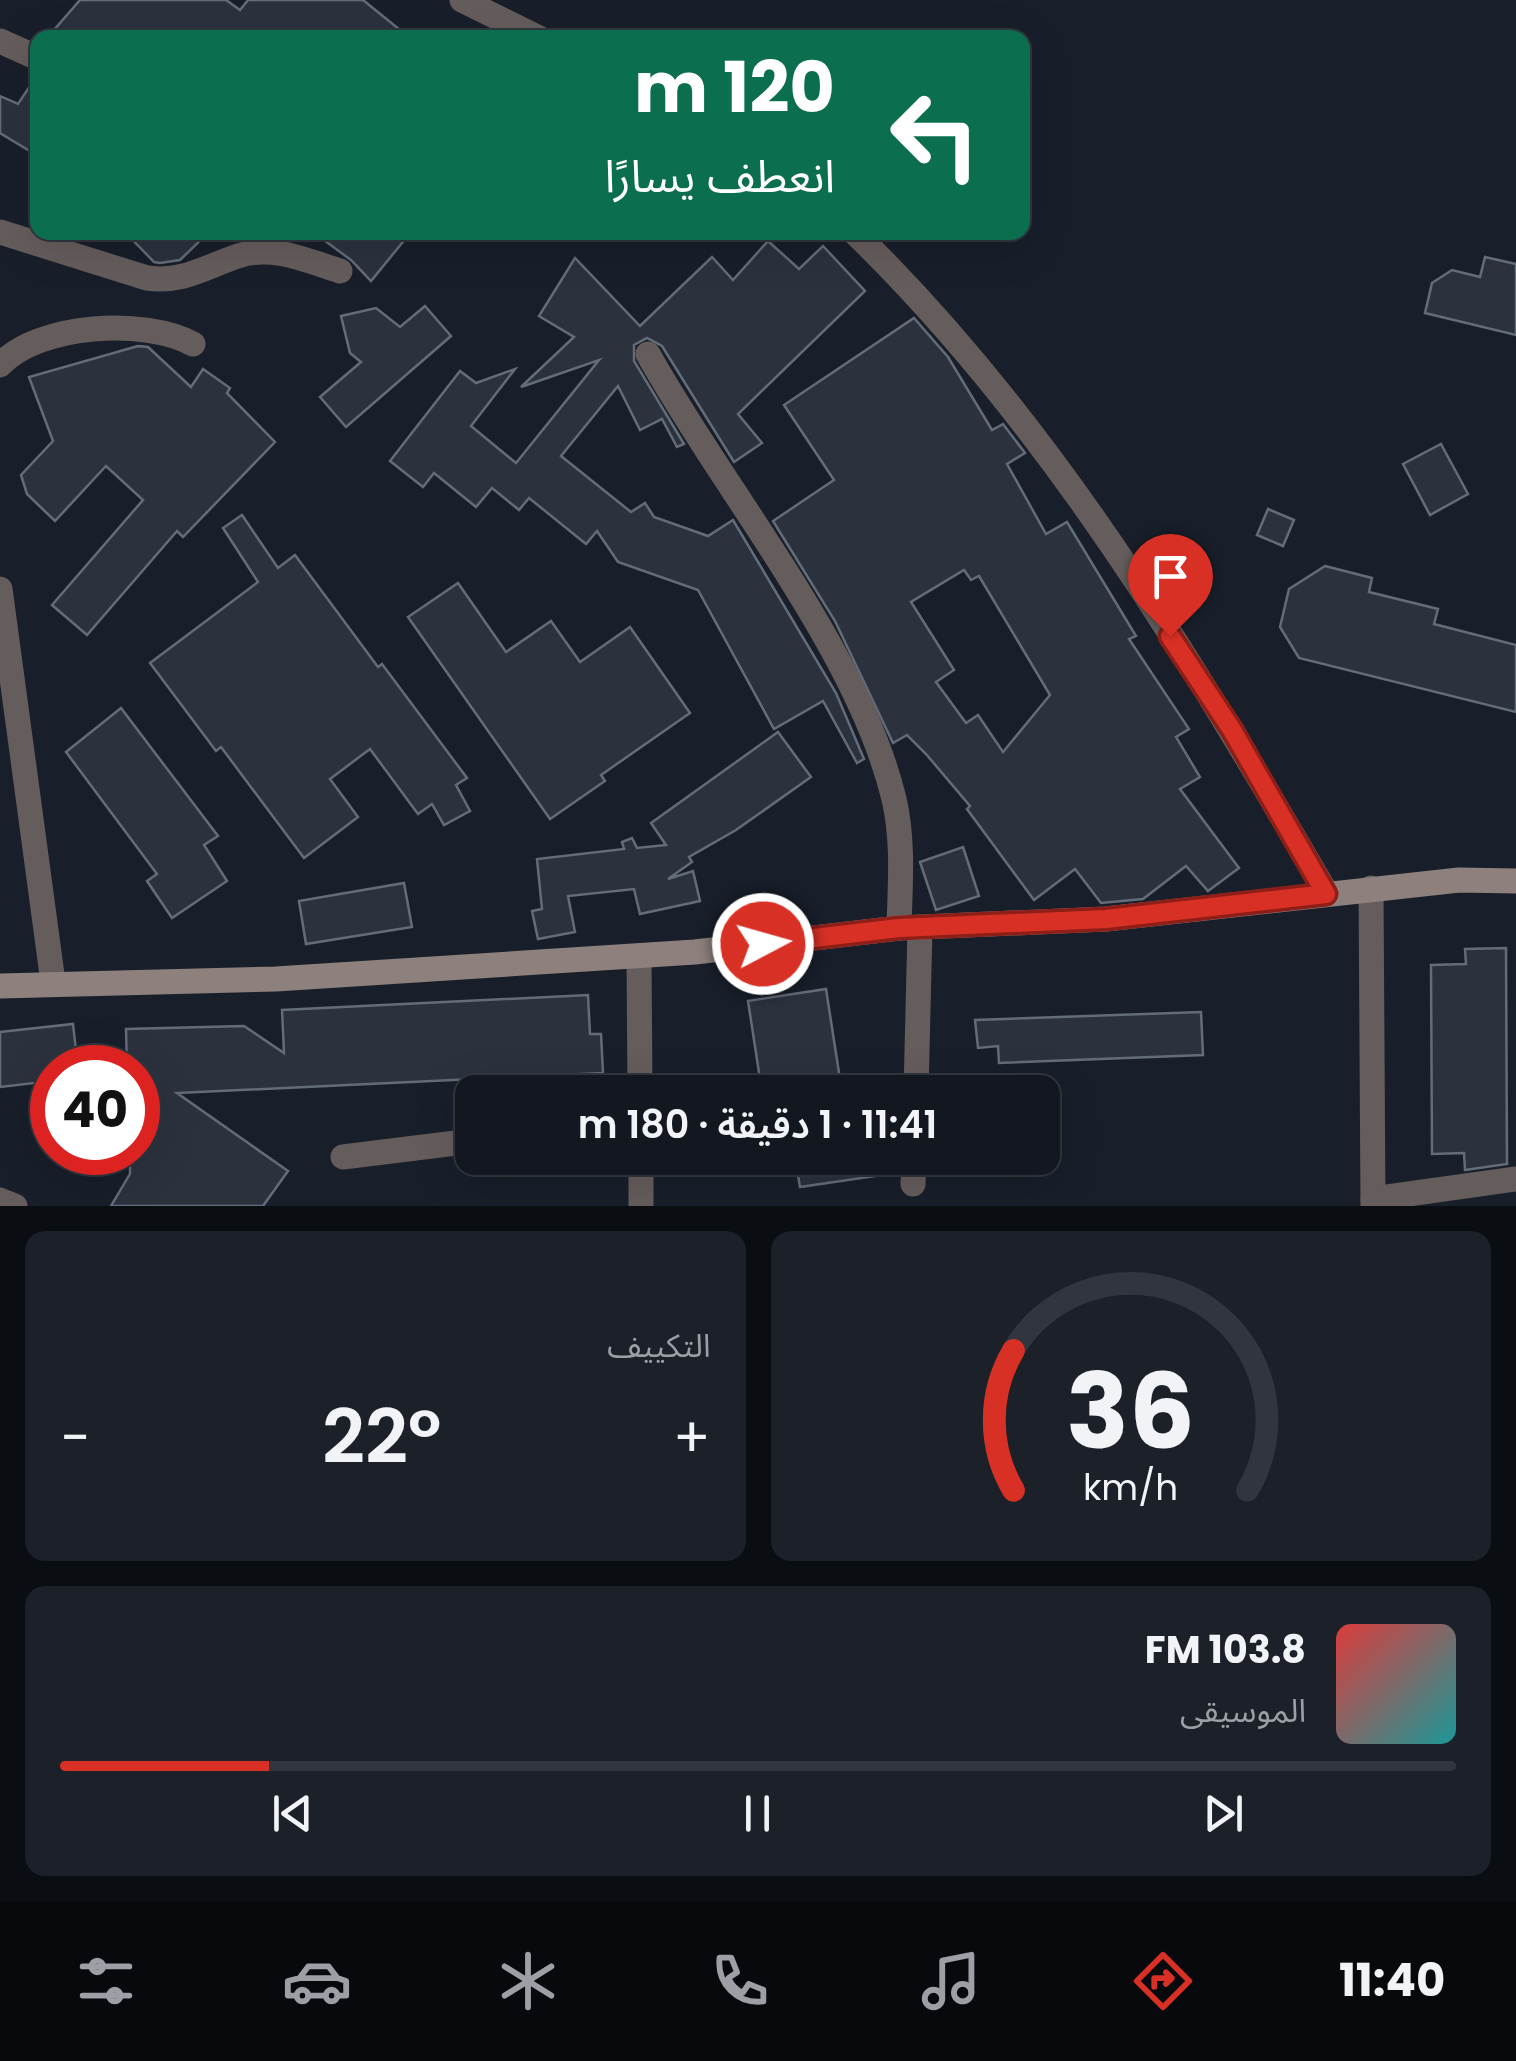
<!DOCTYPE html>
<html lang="ar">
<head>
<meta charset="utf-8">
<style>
  body { margin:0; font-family:Poppins,"Noto Sans Arabic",sans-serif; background:#1b2029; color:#f1f3f6; direction:rtl; height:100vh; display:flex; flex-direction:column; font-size:38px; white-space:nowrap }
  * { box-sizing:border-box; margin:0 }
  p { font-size:32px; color:#9c9fa5 }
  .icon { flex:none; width:55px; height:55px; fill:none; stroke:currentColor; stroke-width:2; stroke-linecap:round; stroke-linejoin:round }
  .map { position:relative; height:1206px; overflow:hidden; direction:ltr }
  .sheet { display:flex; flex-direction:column; gap:25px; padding:25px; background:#0a0d12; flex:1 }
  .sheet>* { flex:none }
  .banner { position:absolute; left:30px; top:30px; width:1000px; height:210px; border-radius:20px; box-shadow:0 10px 40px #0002,0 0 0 2px #31363e; direction:rtl; background:#0b6e4f; color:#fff; overflow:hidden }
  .speed { position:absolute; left:30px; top:1045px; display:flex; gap:20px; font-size:50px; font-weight:700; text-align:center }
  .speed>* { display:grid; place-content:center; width:130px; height:130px; border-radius:50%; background:#121720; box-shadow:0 10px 40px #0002,0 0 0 2px #31363e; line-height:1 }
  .speed .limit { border:15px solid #d22; background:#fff; color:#111 }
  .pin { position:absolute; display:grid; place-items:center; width:85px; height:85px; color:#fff; margin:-102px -42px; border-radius:50% 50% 50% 0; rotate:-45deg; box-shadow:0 0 10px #0007 }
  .pin .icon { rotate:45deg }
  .me { position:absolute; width:110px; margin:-55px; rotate:84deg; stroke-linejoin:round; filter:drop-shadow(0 0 8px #0008) }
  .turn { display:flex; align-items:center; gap:35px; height:210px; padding:0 30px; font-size:45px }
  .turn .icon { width:130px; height:130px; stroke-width:2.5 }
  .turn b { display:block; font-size:70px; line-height:85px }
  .big { font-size:75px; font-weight:600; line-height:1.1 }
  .sheet .card { flex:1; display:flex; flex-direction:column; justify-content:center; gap:15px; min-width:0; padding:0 35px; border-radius:20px; background:#1b2029 }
  .sheet .dial { align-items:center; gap:0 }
  .dial svg { height:260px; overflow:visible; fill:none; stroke:#31363e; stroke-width:7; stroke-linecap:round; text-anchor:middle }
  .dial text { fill:#f1f3f6; stroke:none }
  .song { display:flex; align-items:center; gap:30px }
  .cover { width:120px; height:120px; border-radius:15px; background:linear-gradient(135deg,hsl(0 70% 55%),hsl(180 70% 35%)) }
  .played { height:10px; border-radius:5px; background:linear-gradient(90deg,#d93025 15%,#31363e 15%) }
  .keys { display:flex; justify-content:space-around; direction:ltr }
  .heat { display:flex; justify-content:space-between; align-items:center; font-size:55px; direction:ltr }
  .sheet .tiles { flex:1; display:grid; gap:25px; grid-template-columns:1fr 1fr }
  .card:last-child { grid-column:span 2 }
  .trip { position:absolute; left:455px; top:1075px; width:605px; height:100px; border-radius:20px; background:#121720; box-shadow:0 10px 40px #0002,0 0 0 2px #31363e; font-weight:600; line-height:100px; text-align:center; direction:rtl }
  .menu { display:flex; height:160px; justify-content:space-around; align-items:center; background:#07090d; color:#9c9fa5 }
  .menu .icon { width:70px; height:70px }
  .menu .on { color:#d93025 }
  .menu b { font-size:45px; color:#f1f3f6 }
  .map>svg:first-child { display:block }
  .building { fill:#2b323e; stroke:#636c79; stroke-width:2.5; fill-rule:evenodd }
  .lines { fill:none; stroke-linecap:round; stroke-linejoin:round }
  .street { stroke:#655d5b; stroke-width:25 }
  .secondary { stroke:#8e817d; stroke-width:25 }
  .route-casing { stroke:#8d1f18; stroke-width:25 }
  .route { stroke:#d93025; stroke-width:18 }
</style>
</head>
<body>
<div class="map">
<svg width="1516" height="1206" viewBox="0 0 1516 1206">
  <rect width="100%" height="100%" fill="#181f2a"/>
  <g class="building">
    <path d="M80 0H226L240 10 248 0H363L410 38H47Z"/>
    <path d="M38 74V156L0 133V96L18 104Z"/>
    <path d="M125 232H209L180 260 160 263 154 262Z"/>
    <path d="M313 232H411L371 281 351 260Z"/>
    <path d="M768 241 799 269 823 246 865 291 738 414 762 443 734 462 662 346 647 338 634 345V361L684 444 677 447 662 419 640 430 618 386 561 456 631 512 645 503 654 517 708 536 733 520 836 693 864 759 857 763 823 701 774 729 698 590 618 562 597 531 586 544 529 498 519 510 492 488 476 507 434 473 423 487 390 461 460 371 476 383 515 369 471 426 516 463 599 360 521 387 574 337 539 316 575 258 640 326 712 257 733 280Z"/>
    <path d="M1485 257 1516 264V335L1425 313 1432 283 1452 270 1480 277Z"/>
    <path d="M425 306 451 336 346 427 320 397 361 362 350 353 341 316 376 308 400 327Z"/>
    <path d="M914 318 948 357 992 430 1003 424 1025 453 1007 464 1046 534 1067 522 1136 636 1129 639 1189 729 1176 737 1200 777 1180 789 1239 868 1208 891 1186 866 1143 899 1101 903 1075 869 1034 900 967 809 970 806 926 754 907 735 893 743 835 621 773 521 834 480 784 405ZM964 570 971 580 979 576 1050 695 1003 752 978 715 966 723 936 682 954 670 911 602Z"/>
    <path d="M138 346 148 347 191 387 203 369 230 388 227 393 275 442 183 537 177 531 87 635 52 605 143 500 106 466 55 521 27 494 21 475 53 441 29 377Z"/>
    <path d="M1441 444 1468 494 1430 515 1403 464Z"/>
    <path d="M1268 509 1294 520 1283 546 1257 535Z"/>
    <path d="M242 515 278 568 295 555 378 667 382 664 467 778 456 785 470 811 444 825 432 804 418 814 370 749 330 779 358 817 304 858 221 747 216 751 150 663 258 582 223 528Z"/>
    <path d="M1325 566 1372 578 1369 592 1438 609 1434 624 1516 645V712L1299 658 1280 627 1289 589Z"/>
    <path d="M458 583 506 652 551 621 580 662 630 627 690 713 601 775 605 781 550 819 408 617Z"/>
    <path d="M121 708 218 836 204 845 227 881 172 918 147 881 157 874 66 752Z"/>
    <path d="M778 732 811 777 736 830 689 857 692 862 668 879 693 871 700 901 640 914 634 889 568 896 575 932 538 939 532 911 542 909 537 859 624 849 622 842 632 838 637 848 666 845 651 823Z"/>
    <path d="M963 847 979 896 936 910 920 862Z"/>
    <path d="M404 883 412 927 306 944 299 901Z"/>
    <path d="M1506 948 1507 1164 1465 1170 1464 1153 1432 1154 1431 965 1466 964 1465 949Z"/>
    <path d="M826 989 842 1092H762L748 1001Z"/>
    <path d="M588 995 590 1034H601L603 1073 177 1093 288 1171 263 1206H111L130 1174V1152H138V1068H127L126 1029 244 1026 284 1053 282 1010Z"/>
    <path d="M1201 1012 1203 1055 999 1063 998 1046 978 1048 975 1020Z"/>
    <path d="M73 1024 78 1068H52V1081L0 1087V1032Z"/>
    <path d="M795 1158H895L896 1173 800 1187Z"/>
  </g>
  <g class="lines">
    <g class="street">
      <path d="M462 0 539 38"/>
      <path d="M0 41 38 58"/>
      <path d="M0 232 147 278C183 283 205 267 238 256 271 244 308 261 340 271"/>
      <path d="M854 232C1049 421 1191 660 1327 894"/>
      <path d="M648 354C724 491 858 649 894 799 904 842 900 886 899 928"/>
      <path d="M0 365C40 323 145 318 193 344"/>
      <path d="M0 589 53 982"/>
      <path d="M1371 888 1373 1206"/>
      <path d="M639 956 640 1092"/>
      <path d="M916 1092 920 928"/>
      <path d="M343 1157 472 1141"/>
      <path d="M913 1184 914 1158"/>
      <path d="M1373 1199 1516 1179"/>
      <path d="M0 1200 15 1206"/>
      <path d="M641 1206V1158"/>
    </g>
    <path class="secondary" d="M0 986 276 979 695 952 899 928 1106 919 1459 880 1516 881"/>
  </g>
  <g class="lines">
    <g class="route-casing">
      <path id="route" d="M763 944 899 928 1106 919 1326 894 1232 730 1170 636"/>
    </g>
    <use href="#route" class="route"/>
  </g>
</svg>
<div class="speed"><div class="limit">40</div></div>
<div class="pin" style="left:1170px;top:636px;background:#d93025"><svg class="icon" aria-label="arrive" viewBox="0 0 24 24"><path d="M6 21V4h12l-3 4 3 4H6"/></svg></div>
<svg class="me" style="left:763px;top:944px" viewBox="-20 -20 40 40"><circle r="17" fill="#d93025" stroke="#fff" stroke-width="3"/><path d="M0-11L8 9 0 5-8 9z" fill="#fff"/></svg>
<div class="trip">11:41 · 1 دقيقة · 180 m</div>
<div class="banner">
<div class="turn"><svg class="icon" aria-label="left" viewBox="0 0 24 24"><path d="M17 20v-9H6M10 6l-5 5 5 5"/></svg><div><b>120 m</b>انعطف يسارًا</div></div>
</div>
</div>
<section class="sheet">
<div class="tiles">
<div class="card dial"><svg viewBox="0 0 100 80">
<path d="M14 69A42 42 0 1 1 86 69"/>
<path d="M14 69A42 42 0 0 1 14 26" stroke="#d93025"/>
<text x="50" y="56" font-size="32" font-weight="700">36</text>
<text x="50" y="72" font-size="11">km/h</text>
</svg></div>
<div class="card"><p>التكييف</p>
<div class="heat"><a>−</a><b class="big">22°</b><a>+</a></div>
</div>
<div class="card">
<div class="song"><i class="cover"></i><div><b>103.8 FM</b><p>الموسيقى</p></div></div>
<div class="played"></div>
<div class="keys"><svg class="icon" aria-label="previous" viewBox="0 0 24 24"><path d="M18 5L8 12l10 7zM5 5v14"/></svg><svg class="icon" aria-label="pause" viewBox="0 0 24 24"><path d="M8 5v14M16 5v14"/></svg><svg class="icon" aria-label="next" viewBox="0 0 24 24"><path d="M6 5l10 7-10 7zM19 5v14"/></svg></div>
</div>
</div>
</section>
<nav class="menu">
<b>11:40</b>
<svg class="icon on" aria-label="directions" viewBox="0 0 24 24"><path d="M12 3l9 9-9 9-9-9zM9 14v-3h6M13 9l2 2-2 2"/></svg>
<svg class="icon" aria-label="music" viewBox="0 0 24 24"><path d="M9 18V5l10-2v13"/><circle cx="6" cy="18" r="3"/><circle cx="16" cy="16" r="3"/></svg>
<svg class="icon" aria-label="phone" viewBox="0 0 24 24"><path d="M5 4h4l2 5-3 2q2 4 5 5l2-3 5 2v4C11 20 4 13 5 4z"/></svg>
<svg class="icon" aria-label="climate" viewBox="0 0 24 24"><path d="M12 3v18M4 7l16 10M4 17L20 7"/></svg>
<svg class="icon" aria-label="car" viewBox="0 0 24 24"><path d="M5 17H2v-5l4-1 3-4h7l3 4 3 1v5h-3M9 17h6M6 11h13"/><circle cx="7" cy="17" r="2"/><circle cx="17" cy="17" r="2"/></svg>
<svg class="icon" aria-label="filters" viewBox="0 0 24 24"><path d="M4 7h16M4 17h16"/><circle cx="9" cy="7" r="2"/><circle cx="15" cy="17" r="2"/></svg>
</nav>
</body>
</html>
